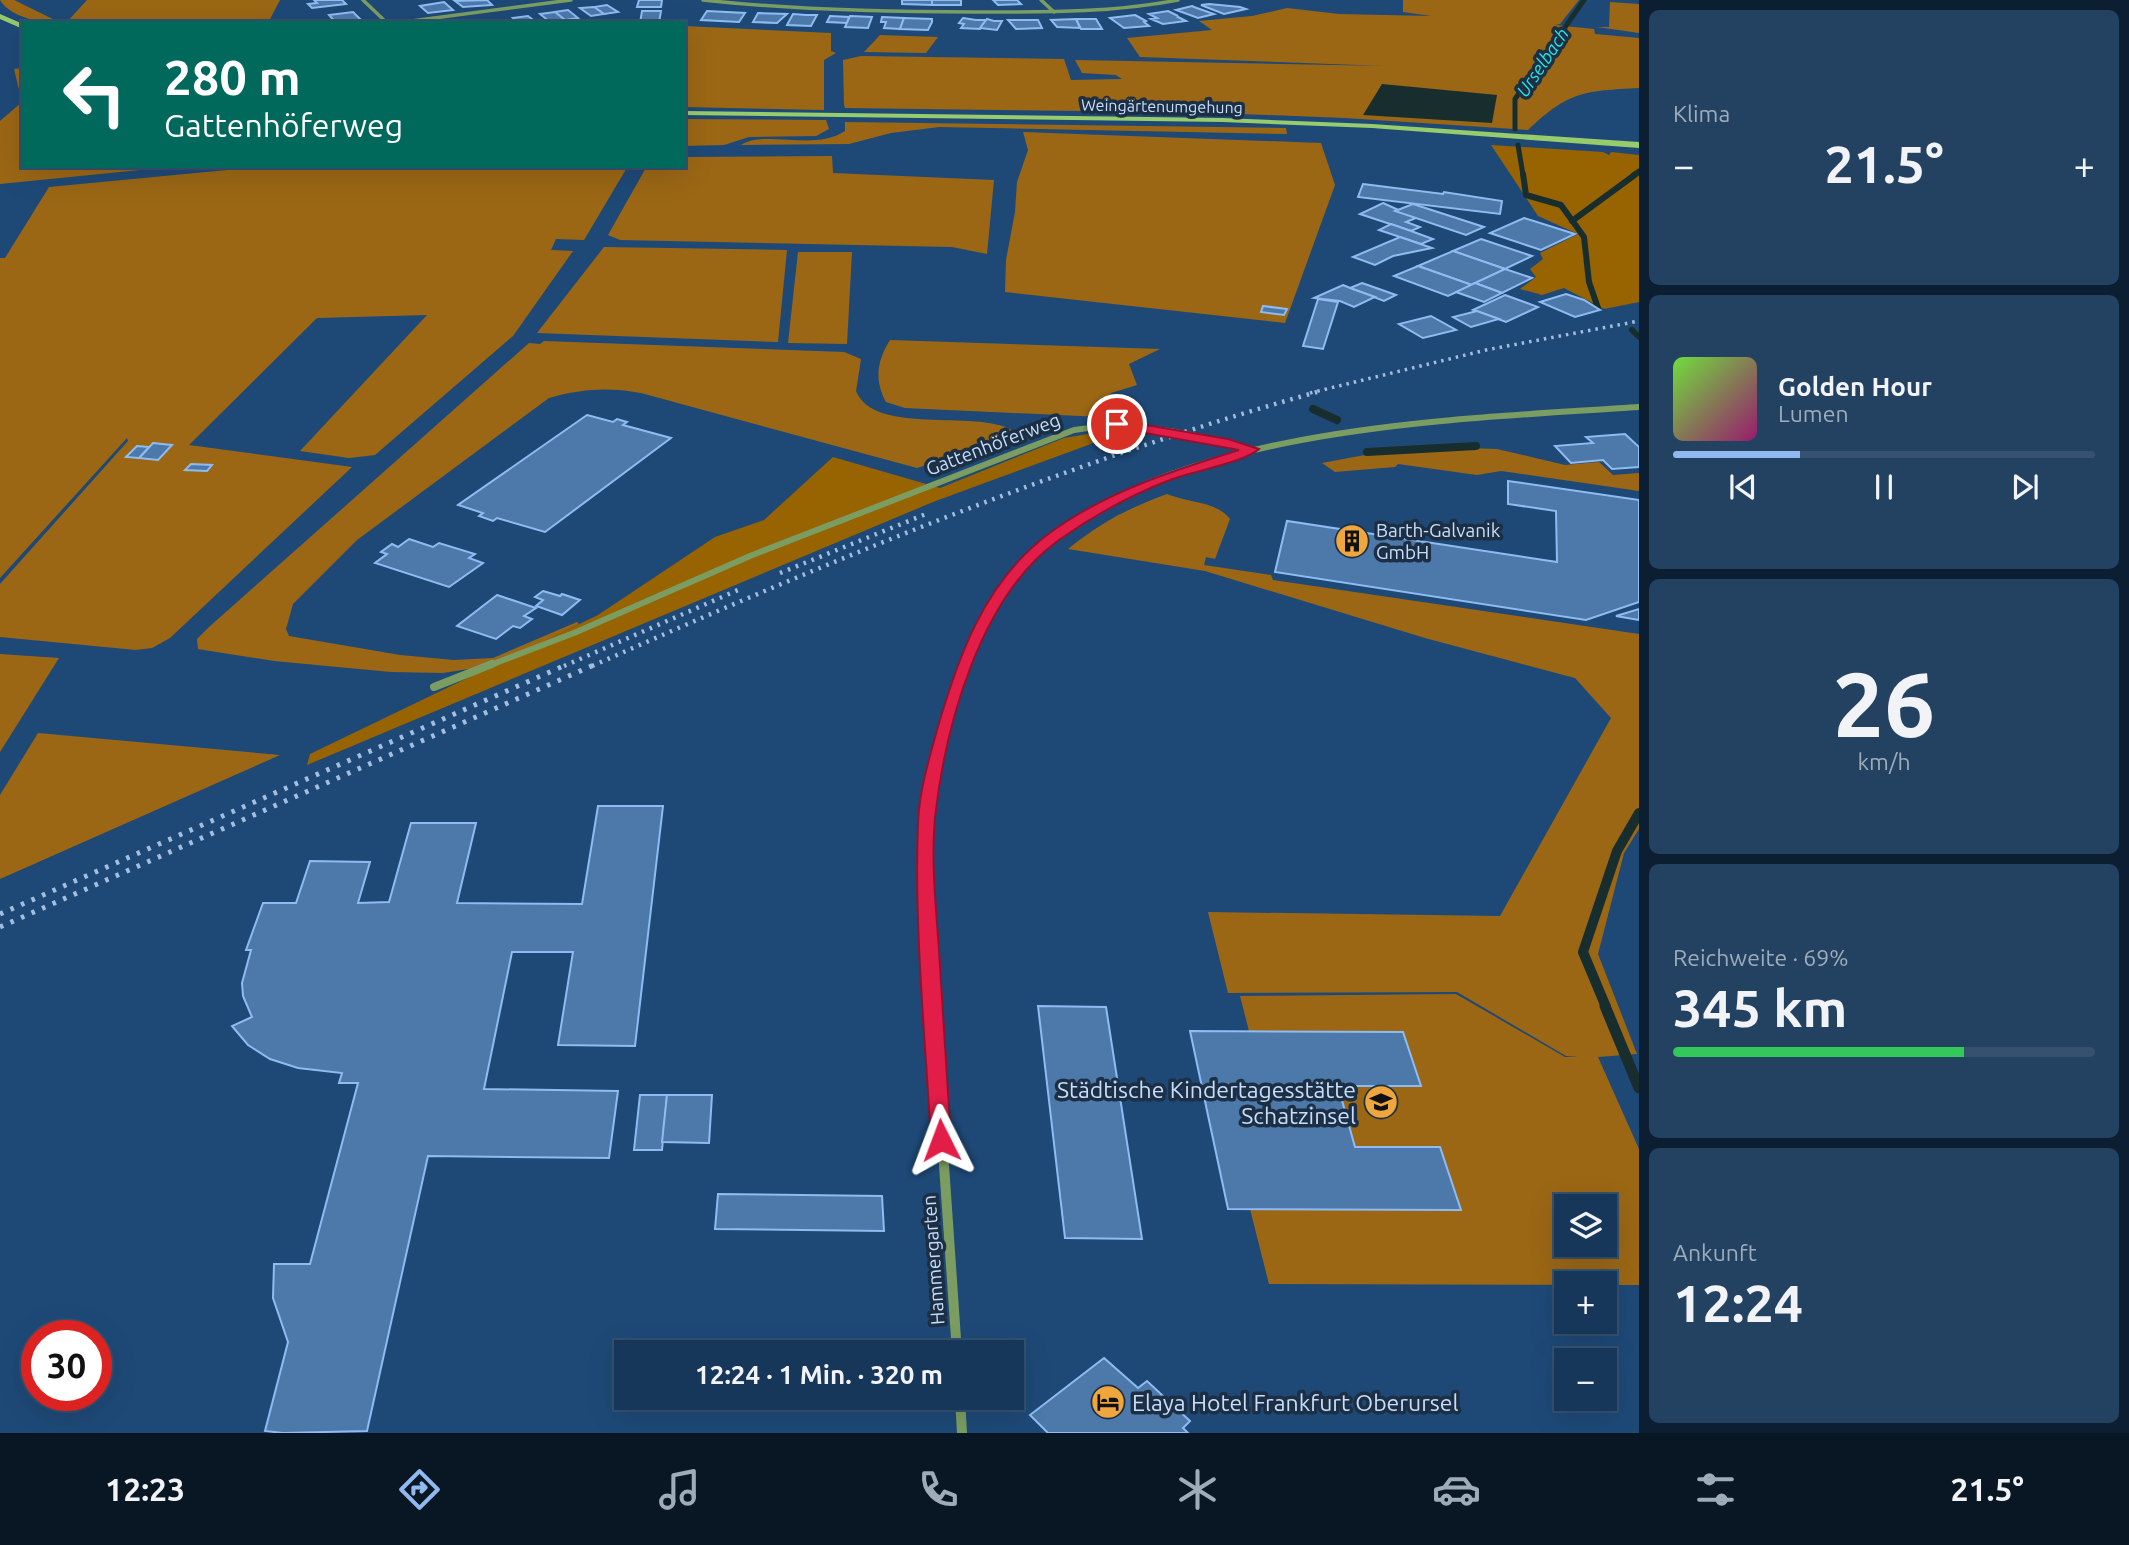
<!DOCTYPE html>
<html lang="de">
<head>
<meta charset="utf-8">
<style>
  body { margin:0; font-family:Ubuntu,sans-serif; background:#234262; color:#f1f3f6; height:100vh; display:flex; flex-direction:column; font-size:26px; white-space:nowrap }
  * { box-sizing:border-box; margin:0 }
  p { font-size:23px; color:#9eacba }
  .icon { flex:none; width:38px; height:38px; fill:none; stroke:currentColor; stroke-width:2; stroke-linecap:round; stroke-linejoin:round }
  .map { position:relative; flex:1; overflow:hidden }
  .details { display:flex; flex-direction:column; gap:10px; padding:10px; background:#0c1e31; width:490px }
  .details>* { flex:none }
  .top-card { position:absolute; left:21px; top:21px; width:665px; height:147px; border-radius:0px; box-shadow:0 7px 28px #0002,0 0 0 2px #35516f; background:#00695c; color:#fff; overflow:hidden }
  .buttons { position:absolute; left:1554px; top:1194px; display:grid; gap:14px }
  .buttons a { display:grid; place-items:center; width:63px; height:63px; border-radius:0px; background:#163759; box-shadow:0 7px 28px #0002,0 0 0 2px #35516f; font-size:35px }
  .speed { position:absolute; left:21px; top:1320px; display:flex; gap:14px; font-size:35px; font-weight:700; text-align:center }
  .speed>* { display:grid; place-content:center; width:91px; height:91px; border-radius:50%; background:#163759; box-shadow:0 7px 28px #0002,0 0 0 2px #35516f; line-height:1 }
  .speed .limit { border:10px solid #d22; background:#fff; color:#111 }
  .pin { position:absolute; display:grid; place-items:center; width:60px; height:60px; color:#fff; margin:-30px; border:4px solid #fff; border-radius:50%; box-shadow:0 2px 7px #0007 }
  .me { position:absolute; width:77px; margin:-38px; rotate:357deg; stroke-linejoin:round; filter:drop-shadow(0 0 5px #0008) }
  .turn { display:flex; align-items:center; gap:24px; height:147px; padding:0 28px; font-size:32px }
  .turn .icon { width:91px; height:91px; stroke-width:2.5 }
  .turn b { display:block; font-size:49px; line-height:60px }
  .big { font-size:52px; font-weight:700; line-height:1.1 }
  .details .tile { flex:1; display:flex; flex-direction:column; justify-content:center; gap:10px; min-width:0; padding:0 24px; border-radius:10px; background:#234262 }
  .details .dial { align-items:center; gap:0 }
  .dial b { font-size:91px; line-height:1 }
  .song { display:flex; align-items:center; gap:21px }
  .cover { width:84px; height:84px; border-radius:10px; background:linear-gradient(135deg,hsl(100 70% 55%),hsl(320 70% 35%)) }
  .played { height:7px; border-radius:4px; background:linear-gradient(90deg,#90b9f0 30%,#35516f 30%) }
  .keys { display:flex; justify-content:space-around; direction:ltr }
  .heat { display:flex; justify-content:space-between; align-items:center; font-size:38px; direction:ltr }
  .charge { height:10px; border-radius:5px; background:linear-gradient(90deg,#34c759 69%,#35516f 0) }
  .trip { position:absolute; left:614px; top:1340px; width:410px; height:70px; border-radius:0px; background:#163759; box-shadow:0 7px 28px #0002,0 0 0 2px #35516f; font-weight:700; line-height:70px; text-align:center }
  .dock { display:flex; height:112px; justify-content:space-around; align-items:center; background:#091624; color:#9eacba }
  .dock .icon { width:49px; height:49px }
  .dock .active { color:#90b9f0 }
  .dock b { font-size:32px; color:#f1f3f6 }
  main { display:flex; flex:1; min-height:0 }
  .map>svg:first-child { display:block }
  .green { fill:#9b6715; fill-rule:evenodd }
  .forest { fill:#986301 }
  .water { fill:#182e2e }
  .lines { fill:none; stroke-linecap:round; stroke-linejoin:round }
  .stream-far4 { stroke:#182e2e; stroke-width:5 }
  .stream-far3 { stroke:#182e2e; stroke-width:6 }
  .stream-far2 { stroke:#182e2e; stroke-width:8 }
  .stream-far1 { stroke:#182e2e; stroke-width:10 }
  .stream { stroke:#182e2e; stroke-width:11 }
  .building { fill:#4c78aa; stroke:#8ebcf2; stroke-width:2 }
  .minor-far3 { stroke:#7b9d61; stroke-width:3.5 }
  .minor-far2 { stroke:#7b9d61; stroke-width:6 }
  .minor-far1 { stroke:#7b9d61; stroke-width:8 }
  .minor { stroke:#7b9d61; stroke-width:10 }
  .secondary { fill:#96cc6b; fill-rule:evenodd }
  .rail-far2 { stroke:#a3bede; stroke-width:3.5; stroke-dasharray:2.5 5; stroke-linecap:butt }
  .rail-far1 { stroke:#a3bede; stroke-width:4.5; stroke-dasharray:2.5 6; stroke-linecap:butt }
  .rail { stroke:#a3bede; stroke-width:5; stroke-dasharray:3.5 8; stroke-linecap:butt }
  .route { fill:#e11d48; stroke:#92132f; stroke-width:2 }
  .labels { text-anchor:middle; dominant-baseline:central; stroke-width:7; stroke-linejoin:round; paint-order:stroke }
  .far-street-label { font-size:16px; fill:#c7defa; stroke:#1c2f44 }
  .far-water-label { font-size:18px; font-style:italic; fill:#24e7e3; stroke:#1c2f44 }
  .street-label { font-size:19px; fill:#c7defa; stroke:#1c2f44 }
  .poi-label { font-size:19px; fill:#c7defa; stroke:#1c2f44; text-anchor:start }
  .near-poi-label { font-size:23px; fill:#c7defa; stroke:#1c2f44; text-anchor:end }
</style>
</head>
<body>
<main>
<div class="map">
<svg width="1639" height="1433" viewBox="0 0 1639 1433">
  <rect width="100%" height="100%" fill="#1e4977"/>
  <g class="green">
    <path d="M0 0H14L61 23C41 23 11 18 0 0Z"/>
    <path d="M87 0H280L268 23H66Z"/>
    <path d="M1403 0H1579L1560 24 1555 25 1594 29 1595 34 1639 38V88C1584 91 1569 91 1528 130L1345 118 1086 108V111L845 108 844 104 843 60 861 56 1064 59 1071 80 1122 79 1116 75 1082 73 1075 60 1385 66 1140 57 1127 38 1212 30 1199 21 1252 16 1287 8 1339 14 1431 16 1403 12Z"/>
    <path d="M1610 2 1639 4V33L1597 27H1609Z"/>
    <path d="M684 26 831 33V51L836 53 824 60V110L684 107Z"/>
    <path d="M880 35 938 37 926 53 864 52Z"/>
    <path d="M23 68V166H180L0 184V121L22 102 14 69Z"/>
    <path d="M684 119 826 120 829 129 816 136 749 137 724 145 684 146Z"/>
    <path d="M845 122 1286 128 1287 134 939 127 891 133 849 144 741 145C765 129 814 152 845 131Z"/>
    <path d="M1023 132 1321 143 1335 185 1285 323 1005 292 1006 260 1015 212 1017 182 1028 150Z"/>
    <path d="M832 156 833 173 994 180 987 254 952 247 620 240 608 235 647 166H684V157Z"/>
    <path d="M269 166H628L584 240 556 239 551 250 573 251 513 336 375 455 349 458 300 451 427 315 317 318 189 445 352 467 170 638 152 648 136 650 0 637V584L128 441 127 438 0 578V258H5L49 187Z"/>
    <path d="M604 247 787 250 778 342 537 333Z"/>
    <path d="M798 252H852L847 344 788 343Z"/>
    <path d="M890 340 1160 349 1129 364 1137 385 1111 393 1103 401 1102 417 905 408 886 402C874 380 877 361 890 340Z"/>
    <path d="M544 341 844 352 861 359 856 391C874 436 975 409 1012 430L1009 439 917 468 641 393C607 387 581 389 549 398L357 540 293 604 286 629 289 636 400 655 454 660 493 658 577 622 579 624 535 646 475 668 443 673 391 672 274 661 198 649 197 639 209 627 529 343 540 344Z"/>
    <path d="M1467 448 1497 449 1565 465 1599 462 1613 475 1639 473V491L1501 471 1477 475 1398 464 1395 467 1335 472 1322 463 1381 452Z"/>
    <path d="M1167 494C1188 503 1216 501 1230 519L1215 559 1206 557 1204 565 1271 575 1273 580 1639 634V829L1624 853 1598 954 1637 1054 1598 1057 1639 1149V1285L1269 1284 1250 1209 1461 1210 1440 1148 1355 1147 1338 1086H1421L1403 1032 1249 1031 1240 996 1456 994 1565 1057H1578L1566 1056 1457 992 1228 993 1208 912 1500 916 1611 718 1575 678 1425 638 1205 571 1068 549C1103 521 1125 510 1167 494ZM1566 1206H1605V1244H1566Z"/>
    <path d="M0 654 59 658 0 752Z"/>
    <path d="M38 733 280 755 0 879V795Z"/>
  </g>
  <g class="forest">
    <path d="M1491 145 1603 152 1609 155 1611 152 1639 155V302L1604 309 1564 288 1542 295 1520 289 1536 277 1530 269 1543 259 1540 253 1578 234 1538 216Z"/>
    <path d="M1117 429 1129 430 933 502 307 765 310 754 598 615 715 537 764 520 833 457 940 488 1064 438Z"/>
  </g>
  <path class="water" d="M1382 84 1497 95 1492 123 1363 115Z"/>
  <g class="lines">
    <g class="stream-far4">
      <path d="M1515 129V99L1584 0"/>
      <path d="M1518 145 1523 175"/>
      <path d="M1633 175 1639 171"/>
    </g>
    <g class="stream-far3">
      <path d="M1523 174 1526 195 1561 205 1584 237 1589 282 1598 308"/>
      <path d="M1572 221 1636 174"/>
      <path d="M1632 330 1639 337"/>
    </g>
    <g class="stream-far2">
      <path d="M1313 409 1337 420"/>
      <path d="M1367 452 1476 446"/>
    </g>
    <path class="stream-far1" d="M1606 1007 1583 952 1617 851 1639 813"/>
    <path class="stream" d="M1605 1006 1639 1088"/>
  </g>
  <g class="building">
    <path d="M314 0H342L346 4 312 8 308 4 317 3Z"/>
    <path d="M487 0 492 5 463 7 455 1Z"/>
    <path d="M639 0H662L661 7H637Z"/>
    <path d="M902 0H932V5L902 4Z"/>
    <rect x="932" y="0" width="29" height="5"/>
    <path d="M993 0H1017L1021 4 998 5Z"/>
    <path d="M444 2 453 10 428 13 420 6Z"/>
    <path d="M1209 4 1240 7 1246 9 1224 14 1201 5Z"/>
    <path d="M607 5 618 12 604 14 594 7Z"/>
    <path d="M1192 6 1194 7 1214 14 1198 18 1176 10Z"/>
    <path d="M594 7 604 14 591 16 580 8Z"/>
    <path d="M568 10 578 18 565 20 555 12Z"/>
    <path d="M642 11H661L659 23H640Z"/>
    <path d="M707 11 745 13 739 22 701 20Z"/>
    <path d="M1168 11 1178 16H1176L1186 21 1163 24 1151 19 1157 18 1149 14Z"/>
    <path d="M353 12 362 21 336 23 329 15Z"/>
    <path d="M555 12 565 20 550 22 540 14Z"/>
    <path d="M758 13 787 14 777 23 753 22Z"/>
    <path d="M793 14 806 15H817L811 26 787 25Z"/>
    <path d="M1135 15 1146 21 1144 22 1149 26 1124 28 1110 18Z"/>
    <path d="M528 16 537 23H519L513 18Z"/>
    <path d="M830 16 849 17 847 23 827 22Z"/>
    <path d="M850 16 872 17 868 28 845 27Z"/>
    <path d="M882 17 904 18 900 29 884 28 886 22H881Z"/>
    <path d="M904 18 932 19V22L928 30 900 29Z"/>
    <path d="M963 18 976 20H986L980 29 961 28 964 24 959 23Z"/>
    <path d="M987 19 994 21H1002L997 30 980 28Z"/>
    <path d="M1076 19H1096L1102 29H1081Z"/>
    <path d="M1076 19 1080 28 1057 27 1051 20Z"/>
    <path d="M1008 20H1038L1042 28 1016 29Z"/>
    <path d="M1363 184 1443 194 1444 192 1502 201 1500 214 1358 197Z"/>
    <path d="M1383 203 1416 218 1406 222 1420 227 1411 231 1360 214Z"/>
    <path d="M1413 204 1484 227 1466 235 1395 211Z"/>
    <path d="M1524 218 1575 234 1541 250 1490 233Z"/>
    <path d="M1391 224 1411 231 1433 239 1421 244 1379 230Z"/>
    <path d="M1400 237 1432 248 1393 256 1375 265 1353 257Z"/>
    <path d="M1481 239 1532 256 1505 269 1453 251Z"/>
    <path d="M1453 251 1505 269 1472 285 1418 266Z"/>
    <path d="M1418 266 1472 285 1448 296 1394 276Z"/>
    <path d="M1505 269 1532 278 1502 293 1475 283Z"/>
    <path d="M1362 283 1396 295 1384 301 1350 288Z"/>
    <path d="M1475 283 1502 293 1484 302 1456 292Z"/>
    <path d="M1343 285 1350 288 1375 297 1354 307 1340 301 1314 298Z"/>
    <path d="M1566 294 1584 300 1600 310 1575 317 1540 302Z"/>
    <path d="M1505 295 1538 307 1506 322 1473 310Z"/>
    <path d="M1318 299 1338 302 1323 349 1303 346Z"/>
    <path d="M1263 306 1287 309 1284 315 1261 312Z"/>
    <path d="M1477 311 1499 319 1471 327 1453 317Z"/>
    <path d="M1431 316 1456 330 1423 338 1399 324Z"/>
    <path d="M587 415 613 422 617 419 627 422 623 425 671 438 545 532 497 518 493 521 479 516 483 513 458 505Z"/>
    <path d="M1625 434 1639 447V467L1612 469 1603 460 1571 463 1555 446 1593 443 1586 437Z"/>
    <path d="M153 443 172 445 158 460 139 458Z"/>
    <path d="M137 446 149 447 139 458 126 457Z"/>
    <path d="M191 464 212 465 207 471 185 470Z"/>
    <path d="M1508 481 1639 500V602L1586 620 1275 572 1287 521 1557 562 1556 511 1508 504Z"/>
    <path d="M409 539 433 547 439 543 475 554 469 558 483 563 449 587 375 563 387 554 381 552 392 544 398 547Z"/>
    <path d="M543 591 560 596 562 594 580 600 562 615 536 606 543 600 535 597Z"/>
    <path d="M497 595 536 608 524 616 532 619 520 628 513 626 496 639 457 626Z"/>
    <path d="M1639 609V620L1616 616Z"/>
    <path d="M598 806H663L635 1046 558 1045 573 952H512L484 1089 618 1091 609 1158 428 1156 367 1431 283 1433 265 1431 288 1342 273 1298 274 1264H310L358 1083H339L342 1073 298 1068 270 1059 248 1045 232 1026 252 1017 243 996 242 983 251 950H246L263 903H296L310 861 370 862 358 903 389 902 411 823H476L457 903 582 904Z"/>
    <path d="M1038 1006 1106 1007 1142 1239 1065 1238Z"/>
    <path d="M1190 1031 1403 1032 1421 1086H1338L1355 1147H1440L1461 1210 1228 1209Z"/>
    <path d="M640 1095H667L662 1150H634Z"/>
    <path d="M667 1095H712L709 1143 662 1142Z"/>
    <path d="M718 1194 882 1196 884 1231 715 1229Z"/>
    <path d="M1104 1358 1138 1388 1147 1381 1190 1421 1183 1428 1188 1433H1048L1030 1415Z"/>
  </g>
  <g class="lines">
    <g class="minor-far3">
      <path d="M363 0 387 23"/>
      <path d="M703 0C794 10 884 12 975 12 1044 12 1111 13 1178 0"/>
      <path d="M1041 0 1054 12"/>
      <path d="M396 23 571 0"/>
    </g>
    <g class="minor-far2">
      <path d="M488 666 574 633 750 556 1074 430C1134 420 1194 434 1252 449"/>
      <path d="M964 666C980 627 1000 590 1030 559 1158 425 1464 419 1639 407"/>
    </g>
    <g class="minor-far1">
      <path d="M434 687 492 664"/>
      <path d="M933 1007C924 885 917 781 964 664"/>
    </g>
    <g class="minor">
      <path d="M933 1006 957 1353"/>
      <path d="M960 1398 962 1433"/>
    </g>
    <g class="secondary">
      <path d="M0 14 23 24V29L0 19Z"/>
      <path d="M684 111 1223 118 1372 124 1639 142V148L1372 128 1223 122 684 115Z"/>
    </g>
    <path class="rail-far2" d="M1310 393 1486 350 1639 321"/>
    <g class="rail-far1">
      <path d="M780 573 926 514"/>
      <path d="M564 666 738 590"/>
      <path d="M592 666C829 561 1067 462 1317 392"/>
    </g>
    <g class="rail">
      <path d="M0 914 568 664"/>
      <path d="M0 927 596 664"/>
    </g>
  </g>
  <path class="route" d="M1117 420 1228 439 1259 449C1245 462 1191 472 1170 480 1131 495 1093 516 1059 540 980 596 945 727 935 818 931 861 936 907 939 950 943 1013 947 1077 951 1140L948 1146 941 1148 934 1146 931 1140C925 1035 914 928 918 823 919 792 929 759 937 730 958 657 984 583 1047 535 1104 492 1172 471 1239 450L1112 427 1111 424Z"/>
  <defs>
    <g id="building-disc" transform="scale(1.75)"><circle r="9.5" fill="#efa73d" stroke="#1c2f44"/><path d="M-4-6H4V6H1V3H-1V6H-4ZM-2.5-4.3h1.7v1.8h-1.7ZM.8-4.3h1.7v1.8H.8ZM-2.5-1h1.7V.8h-1.7ZM.8-1h1.7V.8H.8Z" fill="#111"/></g>
    <g id="school-disc" transform="scale(1.75)"><circle r="9.5" fill="#efa73d" stroke="#1c2f44"/><path d="M0-5L7-2L0 1L-7-2ZM-4 1L0 2.5L4 1V4Q0 6-4 4Z" fill="#111"/></g>
    <g id="hotel-disc" transform="scale(1.75)"><circle r="9.5" fill="#efa73d" stroke="#1c2f44"/><path d="M-6-4.5h1.5V1H6V5H4.5V3h-9V5H-6ZM-4 0a1.8 1.8 0 1 1 3.6 0ZM.5 0V-2.5h3Q6-2.5 6 0Z" fill="#111"/></g>
  </defs>
  <g fill-rule="evenodd">
    <use href="#building-disc" x="1352" y="541"/>
    <use href="#school-disc" x="1381" y="1102"/>
    <use href="#hotel-disc" x="1108" y="1402"/>
  </g>
  <g class="labels">
    <g class="far-street-label">
      <text transform="translate(1162 106) rotate(1)">Weingärtenumgehung</text>
    </g>
    <g class="far-water-label">
      <text transform="translate(1542 62) rotate(-56)">Urselbach</text>
    </g>
    <g class="street-label">
      <text transform="translate(993 444) rotate(-21)">Gattenhöferweg</text>
      <text transform="translate(933 1260) rotate(-94)">Hammergarten</text>
    </g>
    <g class="poi-label">
      <text x="1376" y="530">Barth-Galvanik<tspan x="1376" dy="22">GmbH</tspan></text>
    </g>
    <g class="near-poi-label">
      <text x="1356" y="1089">Städtische Kindertagesstätte<tspan x="1356" dy="26">Schatzinsel</tspan></text>
      <text x="1132" y="1402" text-anchor="start">Elaya Hotel Frankfurt Oberursel</text>
    </g>
  </g>
</svg>
<div class="buttons">
<a><svg class="icon" aria-label="layers" viewBox="0 0 24 24"><path d="M12 4l9 5-9 5-9-5zM3 14l9 5 9-5"/></svg></a>
<a>+</a>
<a>−</a>
</div>
<div class="speed"><div class="limit">30</div></div>
<div class="pin" style="left:1117px;top:424px;background:#d93025"><svg class="icon" aria-label="arrive" viewBox="0 0 24 24"><path d="M6 21V4h12l-3 4 3 4H6"/></svg></div>
<svg class="me" style="left:941px;top:1140px" viewBox="-20 -20 40 40"><path d="M0-17L14 15 0 8-14 15z" fill="#e11d48" stroke="#fff" stroke-width="4"/></svg>
<div class="trip">12:24 · 1 Min. · 320 m</div>
<div class="top-card">
<div class="turn"><svg class="icon" aria-label="left" viewBox="0 0 24 24"><path d="M17 20v-9H6M10 6l-5 5 5 5"/></svg><div><b>280 m</b>Gattenhöferweg</div></div>
</div>
</div>
<section class="details">
<div class="tile"><p>Klima</p>
<div class="heat"><a>−</a><b class="big">21.5°</b><a>+</a></div>
</div>
<div class="tile">
<div class="song"><i class="cover"></i><div><b>Golden Hour</b><p>Lumen</p></div></div>
<div class="played"></div>
<div class="keys"><svg class="icon" aria-label="previous" viewBox="0 0 24 24"><path d="M18 5L8 12l10 7zM5 5v14"/></svg><svg class="icon" aria-label="pause" viewBox="0 0 24 24"><path d="M8 5v14M16 5v14"/></svg><svg class="icon" aria-label="next" viewBox="0 0 24 24"><path d="M6 5l10 7-10 7zM19 5v14"/></svg></div>
</div>
<div class="tile dial"><b>26</b><p>km/h</p></div>
<div class="tile"><p>Reichweite · 69%</p><b class="big">345 km</b><div class="charge"></div></div>
<div class="tile"><p>Ankunft</p><b class="big">12:24</b></div>
</section>
</main>
<nav class="dock">
<b>12:23</b>
<svg class="icon active" aria-label="directions" viewBox="0 0 24 24"><path d="M12 3l9 9-9 9-9-9zM9 14v-3h6M13 9l2 2-2 2"/></svg>
<svg class="icon" aria-label="music" viewBox="0 0 24 24"><path d="M9 18V5l10-2v13"/><circle cx="6" cy="18" r="3"/><circle cx="16" cy="16" r="3"/></svg>
<svg class="icon" aria-label="phone" viewBox="0 0 24 24"><path d="M5 4h4l2 5-3 2q2 4 5 5l2-3 5 2v4C11 20 4 13 5 4z"/></svg>
<svg class="icon" aria-label="climate" viewBox="0 0 24 24"><path d="M12 3v18M4 7l16 10M4 17L20 7"/></svg>
<svg class="icon" aria-label="car" viewBox="0 0 24 24"><path d="M5 17H2v-5l4-1 3-4h7l3 4 3 1v5h-3M9 17h6M6 11h13"/><circle cx="7" cy="17" r="2"/><circle cx="17" cy="17" r="2"/></svg>
<svg class="icon" aria-label="filters" viewBox="0 0 24 24"><path d="M4 7h16M4 17h16"/><circle cx="9" cy="7" r="2"/><circle cx="15" cy="17" r="2"/></svg>
<b>21.5°</b>
</nav>
</body>
</html>
